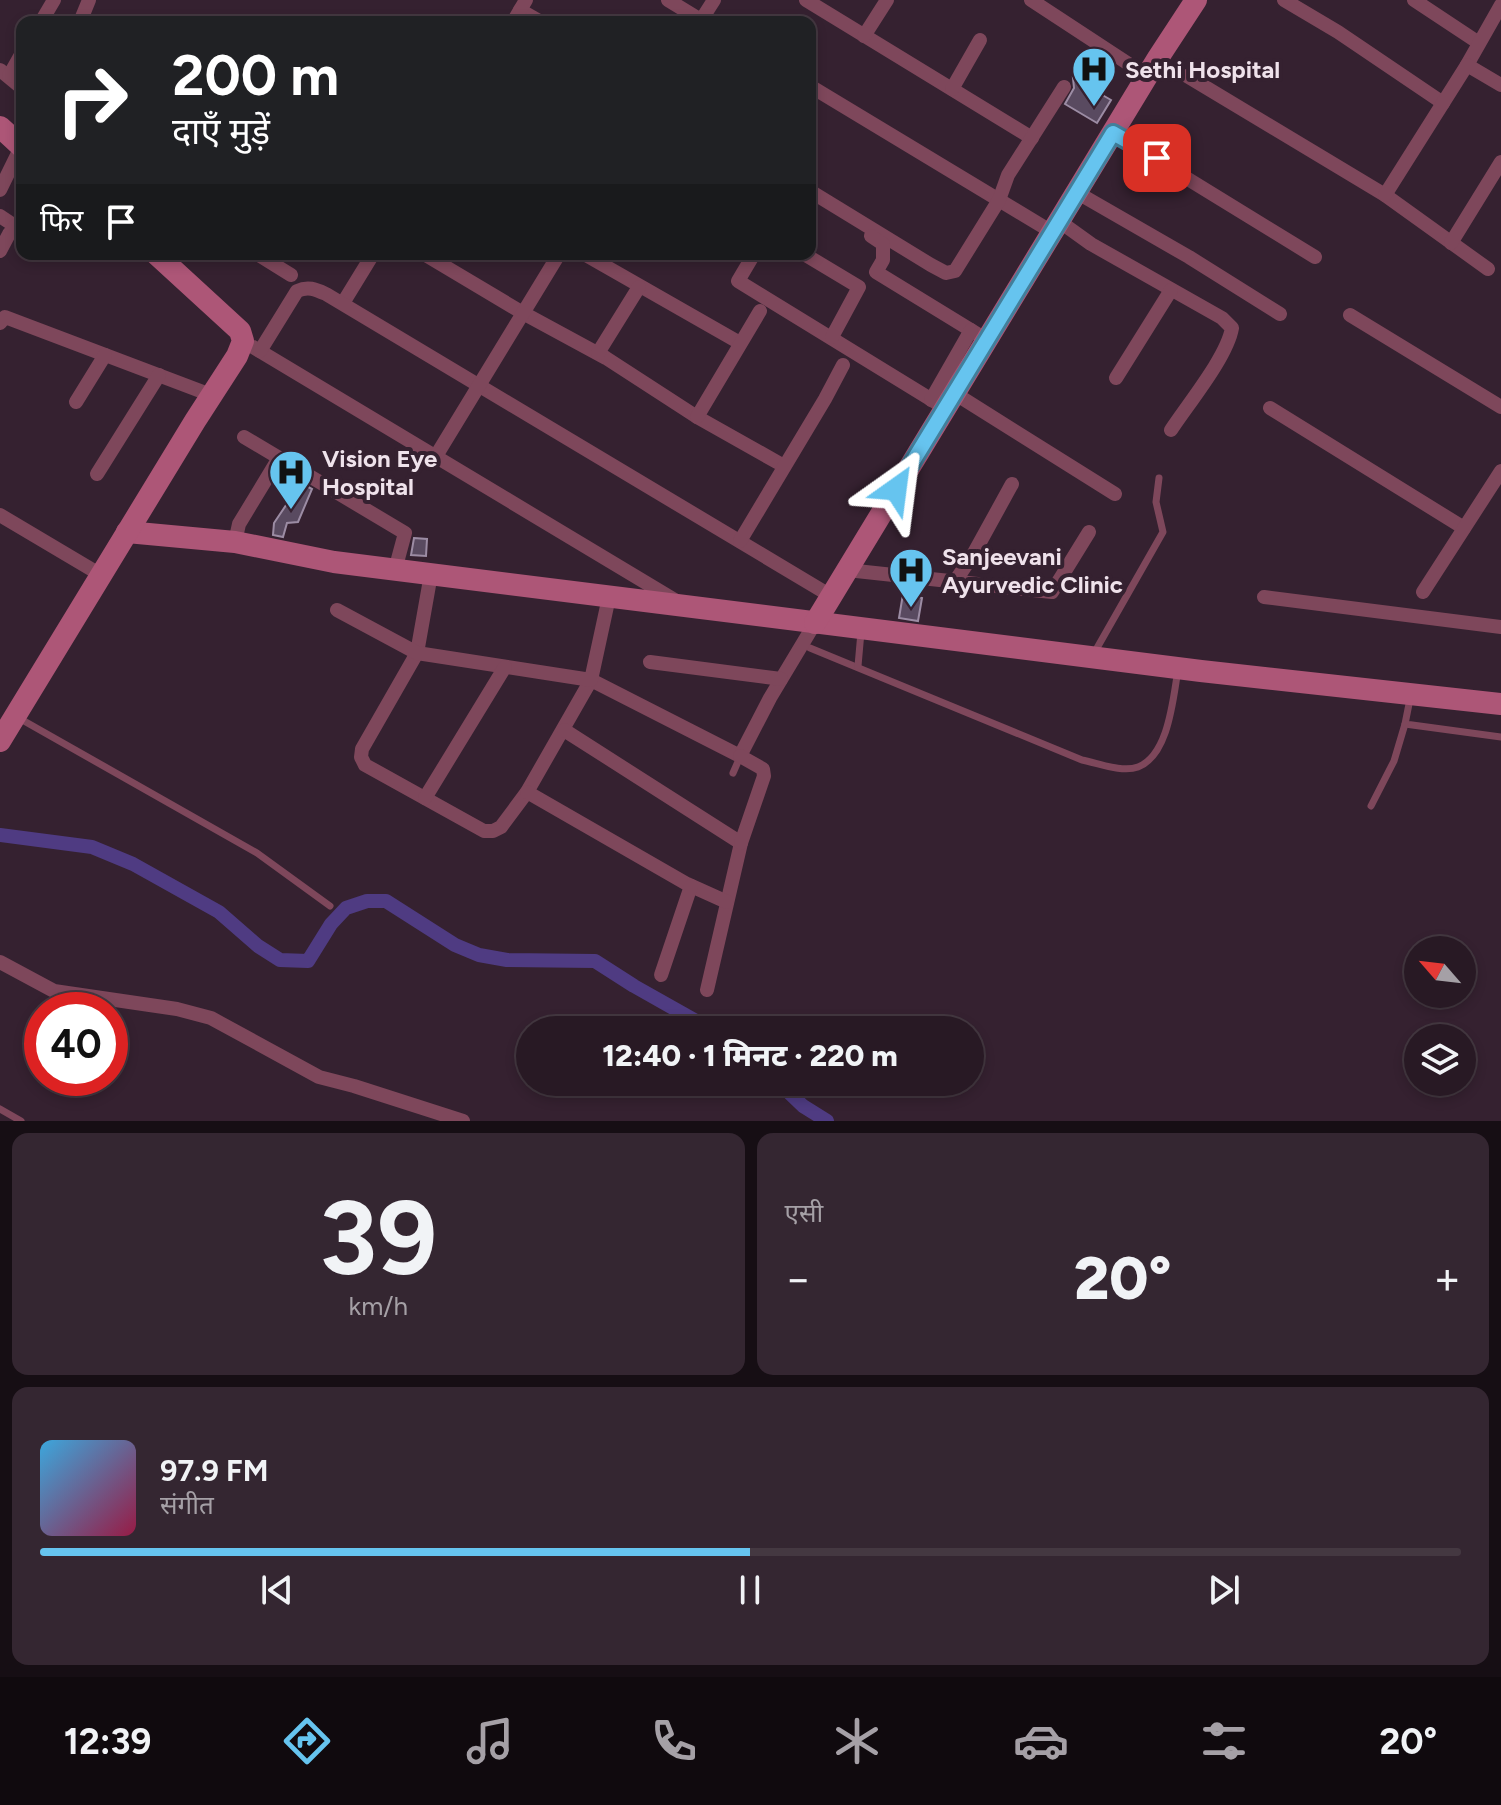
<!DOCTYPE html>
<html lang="hi">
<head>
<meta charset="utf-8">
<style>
  body { margin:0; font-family:Figtree,"Noto Sans Devanagari",sans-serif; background:#342631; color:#f1f3f6; height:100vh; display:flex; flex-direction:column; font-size:30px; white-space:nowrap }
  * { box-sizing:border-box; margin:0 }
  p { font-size:26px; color:#a5a0a6 }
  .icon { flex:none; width:44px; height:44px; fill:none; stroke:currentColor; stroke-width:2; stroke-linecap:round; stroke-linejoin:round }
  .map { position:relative; height:1121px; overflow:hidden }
  .details { display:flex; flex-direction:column; gap:12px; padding:12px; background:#160e14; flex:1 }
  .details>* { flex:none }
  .top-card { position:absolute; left:16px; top:16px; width:800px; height:244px; border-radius:16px; box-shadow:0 4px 12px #0003,0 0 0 2px #443841; background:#202124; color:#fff; overflow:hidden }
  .needle { width:52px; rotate:298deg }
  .tools { position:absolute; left:1404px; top:936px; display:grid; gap:16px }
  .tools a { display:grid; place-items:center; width:72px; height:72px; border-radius:50%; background:#281924; box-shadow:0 4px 12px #0003,0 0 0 2px #443841; font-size:40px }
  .speed { position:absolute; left:24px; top:992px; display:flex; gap:16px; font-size:40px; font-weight:700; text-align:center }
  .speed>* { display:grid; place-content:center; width:104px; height:104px; border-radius:50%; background:#281924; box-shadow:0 4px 12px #0003,0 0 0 2px #443841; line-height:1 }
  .speed .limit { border:12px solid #d22; background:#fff; color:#111 }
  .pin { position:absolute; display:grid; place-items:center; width:68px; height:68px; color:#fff; margin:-34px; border-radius:16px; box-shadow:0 4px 12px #0006 }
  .me { position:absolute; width:88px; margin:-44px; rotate:31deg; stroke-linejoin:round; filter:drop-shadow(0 0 6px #0008) }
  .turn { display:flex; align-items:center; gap:28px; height:168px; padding:0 24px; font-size:36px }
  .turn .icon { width:104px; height:104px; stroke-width:2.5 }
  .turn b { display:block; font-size:56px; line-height:68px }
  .then { display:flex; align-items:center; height:76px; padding:0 24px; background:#0003; gap:16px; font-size:30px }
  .big { font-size:60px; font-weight:800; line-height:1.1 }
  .details .tile { flex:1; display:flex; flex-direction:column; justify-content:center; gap:12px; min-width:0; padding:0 28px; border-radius:16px; background:#342631 }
  .details .dial { align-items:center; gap:0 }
  .dial b { font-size:104px; line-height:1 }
  .song { display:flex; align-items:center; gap:24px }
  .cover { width:96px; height:96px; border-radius:12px; background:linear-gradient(135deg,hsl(200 70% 55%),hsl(340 70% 35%)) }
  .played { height:8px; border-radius:4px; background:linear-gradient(90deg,#66c4ef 50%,#443841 50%) }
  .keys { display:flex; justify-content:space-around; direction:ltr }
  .heat { display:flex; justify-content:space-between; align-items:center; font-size:44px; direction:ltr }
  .details .tiles { flex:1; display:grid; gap:12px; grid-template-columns:1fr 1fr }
  .tile:last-child { grid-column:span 2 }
  .trip { position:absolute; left:516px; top:1016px; width:468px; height:80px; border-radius:40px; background:#281924; box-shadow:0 4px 12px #0003,0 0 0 2px #443841; font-weight:800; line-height:80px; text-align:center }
  .tab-bar { display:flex; height:128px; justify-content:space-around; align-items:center; background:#100a0e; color:#a5a0a6 }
  .tab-bar .icon { width:56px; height:56px }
  .tab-bar .current { color:#66c4ef }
  .tab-bar b { font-size:36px; color:#f1f3f6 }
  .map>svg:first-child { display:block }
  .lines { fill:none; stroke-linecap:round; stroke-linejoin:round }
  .canal { stroke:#4f3b82; stroke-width:14 }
  .building { fill:#594a60; stroke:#9c8ca4; stroke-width:2 }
  .lane { stroke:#7e475b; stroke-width:7 }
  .street { stroke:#7e475b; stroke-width:14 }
  .secondary { stroke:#ad5677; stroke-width:22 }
  .route-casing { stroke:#427f9b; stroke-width:20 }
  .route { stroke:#66c4ef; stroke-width:14 }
  .labels { text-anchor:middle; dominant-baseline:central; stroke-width:8; stroke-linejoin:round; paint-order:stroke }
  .poi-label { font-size:24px; font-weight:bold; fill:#efe2eb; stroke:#352130; text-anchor:start }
</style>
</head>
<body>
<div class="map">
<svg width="1501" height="1121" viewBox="0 0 1501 1121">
  <rect width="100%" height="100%" fill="#352130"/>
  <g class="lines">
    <g class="canal">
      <path d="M0 835 92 847 133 864 219 912 258 946 280 960 308 961 331 924 346 908 367 901H386L455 945 479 955 507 960 595 961 634 986 712 1030"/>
      <path d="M778 1082 803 1106 827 1121"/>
    </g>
  </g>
  <g class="building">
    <path d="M1073 78 1111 100 1097 123 1065 104 1074 88Z"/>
    <path d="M301 483 312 489 298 522 287 523 283 537 273 535 274 523Z"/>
    <path d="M414 538 427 539 426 556 411 555Z"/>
    <path d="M903 594 922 598 918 621 899 618Z"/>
  </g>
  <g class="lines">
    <g class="lane">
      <path d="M810 648 1082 760C1098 763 1122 773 1138 767 1169 755 1173 698 1178 670"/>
      <path d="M1093 655 1163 532 1156 502 1159 478"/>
      <path d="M858 666 861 632"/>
      <path d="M1410 699 1405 724 1501 737"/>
      <path d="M17 717 257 853 330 906"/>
      <path d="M733 773 740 757"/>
      <path d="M1371 806 1394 761 1405 724"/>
      <path d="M0 1109 21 1121"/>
    </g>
    <g class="street">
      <path d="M668 0 704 22"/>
      <path d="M806 0 1032 138"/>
      <path d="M1031 0 1147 76"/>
      <path d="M1284 0 1338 32 1443 103"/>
      <path d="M1414 0 1479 43"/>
      <path d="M520 10 541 22"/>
      <path d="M41 22 54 0"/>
      <path d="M80 22 89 0"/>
      <path d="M513 22 526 0"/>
      <path d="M700 22 714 0"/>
      <path d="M864 36 887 0"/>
      <path d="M1467 65 1501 5"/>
      <path d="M0 70 22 88"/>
      <path d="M9 76 22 53"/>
      <path d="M1187 76 1385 195 1488 269"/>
      <path d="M810 86 1052 232"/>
      <path d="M952 89 980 40"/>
      <path d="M1113 133 1315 257"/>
      <path d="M0 190 22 145"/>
      <path d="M810 191 931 265 946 273 955 271 999 200 1008 175 1064 87"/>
      <path d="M1076 192 1189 257 1280 314"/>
      <path d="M1385 195 1467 65 1501 85"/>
      <path d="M0 216 15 226"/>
      <path d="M1059 221 1091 244 1222 318 1232 328C1227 357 1188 404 1171 430"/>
      <path d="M871 236 883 244V260L876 272 987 340"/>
      <path d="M1451 243 1501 162"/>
      <path d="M0 251 9 234 22 218"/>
      <path d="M257 254 291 275"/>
      <path d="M424 254 523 313 606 358 697 417 784 466"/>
      <path d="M584 254 740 343"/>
      <path d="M754 254 738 281 945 408"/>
      <path d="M804 254 859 287 832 337"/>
      <path d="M343 303 373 254"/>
      <path d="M1350 315 1501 407"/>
      <path d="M0 323 5 317 211 395"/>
      <path d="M253 347 678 602"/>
      <path d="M260 351 297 291C308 286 315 289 326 294L831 596"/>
      <path d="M598 353 639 287"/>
      <path d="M1116 378 1171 290"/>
      <path d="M954 393 1115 494"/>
      <path d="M931 400 971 330"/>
      <path d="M76 402 105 355"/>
      <path d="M1270 408 1464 528"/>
      <path d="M697 417 760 311"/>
      <path d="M244 437 405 533 395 570"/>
      <path d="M436 456 559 254"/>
      <path d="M97 474 159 375"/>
      <path d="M0 515 101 575"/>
      <path d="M740 541 825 399 843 365"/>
      <path d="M235 542 239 524 279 458"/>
      <path d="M847 570 1052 592 1089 532"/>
      <path d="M431 574 417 653 362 749 361 757 365 765 484 831H493L501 827 527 792 591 680 740 756 770 698 815 623"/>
      <path d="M954 583 974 553 1012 484"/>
      <path d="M1423 592 1501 471"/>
      <path d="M1264 597 1501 627"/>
      <path d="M337 610 417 653 591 680 609 597"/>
      <path d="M650 662 781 679"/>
      <path d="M564 730 741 843 707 990"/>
      <path d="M740 756 763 769 764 776 741 843"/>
      <path d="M527 792 687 884 727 902"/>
      <path d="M425 798 505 667"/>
      <path d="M0 962 54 991 177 1009 211 1018 319 1077 354 1086 463 1121"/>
      <path d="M661 975 691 886"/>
    </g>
    <g class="secondary">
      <path d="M0 127 22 147"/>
      <path d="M127 532 235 542 334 562 685 606 1201 671 1501 704"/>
      <path d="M815 623 1158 58 1196 0"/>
      <path d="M0 741 195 421 237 356 243 341 240 331 156 254"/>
    </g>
  </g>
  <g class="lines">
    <g class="route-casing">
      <path id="route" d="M896 489 1113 133 1157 158"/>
    </g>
    <use href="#route" class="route"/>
  </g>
  <defs>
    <g id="hospital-pin" transform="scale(2.3)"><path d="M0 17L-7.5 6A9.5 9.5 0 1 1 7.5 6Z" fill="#66c4ef" stroke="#352130"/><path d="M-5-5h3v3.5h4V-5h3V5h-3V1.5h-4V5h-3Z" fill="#111"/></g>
  </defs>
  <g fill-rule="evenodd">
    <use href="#hospital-pin" x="1094" y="69"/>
    <use href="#hospital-pin" x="291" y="472"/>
    <use href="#hospital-pin" x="911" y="570"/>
  </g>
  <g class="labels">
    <g class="poi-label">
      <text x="1125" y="69">Sethi Hospital</text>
      <text x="322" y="458">Vision Eye<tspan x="322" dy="28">Hospital</tspan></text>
      <text x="942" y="556">Sanjeevani<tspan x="942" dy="28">Ayurvedic Clinic</tspan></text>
    </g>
  </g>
</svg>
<div class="tools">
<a><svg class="needle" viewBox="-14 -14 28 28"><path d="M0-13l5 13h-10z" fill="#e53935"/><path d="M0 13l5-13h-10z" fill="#a5a0a6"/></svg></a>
<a><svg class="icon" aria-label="layers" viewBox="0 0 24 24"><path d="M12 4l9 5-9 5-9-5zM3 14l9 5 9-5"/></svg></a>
</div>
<div class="speed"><div class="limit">40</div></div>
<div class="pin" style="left:1157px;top:158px;background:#d93025"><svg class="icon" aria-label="arrive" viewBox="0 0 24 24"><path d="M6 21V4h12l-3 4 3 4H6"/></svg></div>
<svg class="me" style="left:896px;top:489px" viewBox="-20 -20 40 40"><path d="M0-17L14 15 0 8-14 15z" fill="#66c4ef" stroke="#fff" stroke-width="4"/></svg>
<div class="trip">12:40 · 1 मिनट · 220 m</div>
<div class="top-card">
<div class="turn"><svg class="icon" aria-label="right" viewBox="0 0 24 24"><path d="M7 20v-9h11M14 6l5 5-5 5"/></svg><div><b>200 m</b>दाएँ मुड़ें</div></div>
<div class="then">फिर<svg class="icon" aria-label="arrive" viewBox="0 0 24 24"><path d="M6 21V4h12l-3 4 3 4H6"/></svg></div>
</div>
</div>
<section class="details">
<div class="tiles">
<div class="tile dial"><b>39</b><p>km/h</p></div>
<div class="tile"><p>एसी</p>
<div class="heat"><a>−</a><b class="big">20°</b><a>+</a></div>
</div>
<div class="tile">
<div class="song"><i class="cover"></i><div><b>97.9 FM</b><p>संगीत</p></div></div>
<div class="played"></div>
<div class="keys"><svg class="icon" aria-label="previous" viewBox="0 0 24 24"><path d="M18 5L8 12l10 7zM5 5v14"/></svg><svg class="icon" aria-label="pause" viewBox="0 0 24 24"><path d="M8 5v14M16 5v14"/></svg><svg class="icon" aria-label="next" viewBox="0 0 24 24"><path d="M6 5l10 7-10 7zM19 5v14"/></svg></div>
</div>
</div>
</section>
<nav class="tab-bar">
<b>12:39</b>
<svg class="icon current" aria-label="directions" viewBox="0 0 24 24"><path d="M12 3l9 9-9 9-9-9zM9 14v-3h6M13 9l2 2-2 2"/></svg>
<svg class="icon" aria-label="music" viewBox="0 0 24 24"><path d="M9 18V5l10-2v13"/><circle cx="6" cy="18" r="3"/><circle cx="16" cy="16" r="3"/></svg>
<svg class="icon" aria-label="phone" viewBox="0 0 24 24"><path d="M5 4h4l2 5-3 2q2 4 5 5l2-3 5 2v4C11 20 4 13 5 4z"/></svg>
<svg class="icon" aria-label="climate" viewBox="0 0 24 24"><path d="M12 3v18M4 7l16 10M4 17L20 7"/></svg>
<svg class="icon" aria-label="car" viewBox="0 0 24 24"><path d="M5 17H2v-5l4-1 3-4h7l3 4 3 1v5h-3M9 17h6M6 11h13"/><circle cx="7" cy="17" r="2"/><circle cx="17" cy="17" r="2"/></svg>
<svg class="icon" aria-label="filters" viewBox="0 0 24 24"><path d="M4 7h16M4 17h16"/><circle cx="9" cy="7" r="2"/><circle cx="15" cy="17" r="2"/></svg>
<b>20°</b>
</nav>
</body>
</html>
